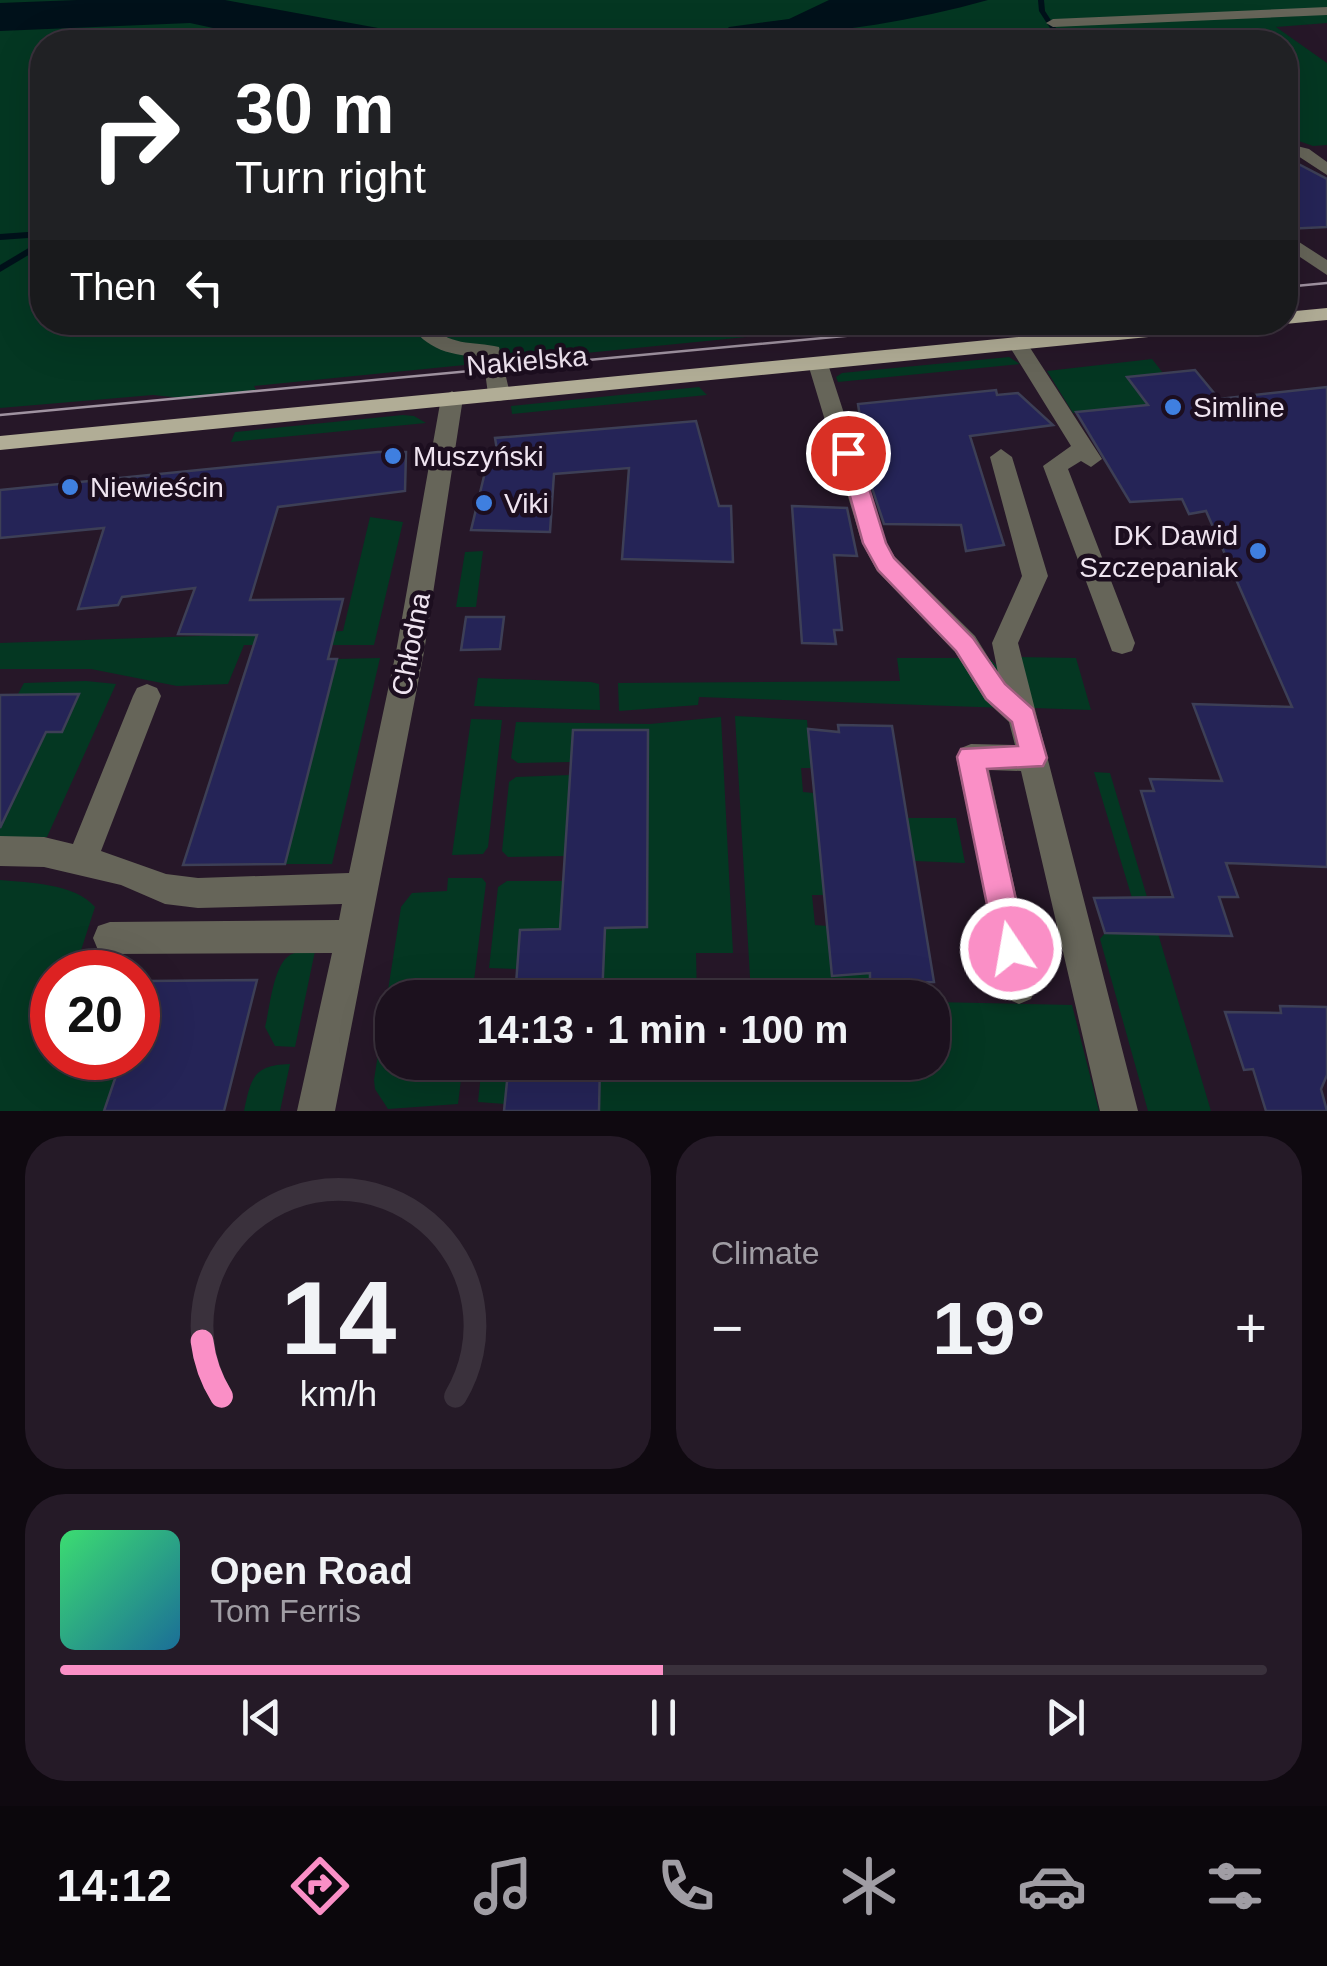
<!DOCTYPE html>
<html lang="en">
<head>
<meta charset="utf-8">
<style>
  body { margin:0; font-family:Helvetica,sans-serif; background:#251a27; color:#f1f3f6; height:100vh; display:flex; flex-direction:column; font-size:38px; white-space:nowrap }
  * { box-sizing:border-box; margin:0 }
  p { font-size:32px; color:#a09da4 }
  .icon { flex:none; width:55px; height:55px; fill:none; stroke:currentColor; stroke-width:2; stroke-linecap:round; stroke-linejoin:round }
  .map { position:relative; height:1111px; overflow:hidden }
  .side { display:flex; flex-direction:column; gap:25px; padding:25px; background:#0f0910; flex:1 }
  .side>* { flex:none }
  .top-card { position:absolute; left:30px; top:30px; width:1268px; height:305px; border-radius:40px; box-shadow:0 10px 40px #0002,0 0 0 2px #3a313c; background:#202124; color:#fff; overflow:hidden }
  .speed { position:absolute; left:30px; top:950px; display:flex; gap:20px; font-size:50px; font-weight:700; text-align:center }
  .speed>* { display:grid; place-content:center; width:130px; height:130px; border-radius:50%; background:#1c111e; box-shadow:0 10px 40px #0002,0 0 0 2px #3a313c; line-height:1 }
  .speed .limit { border:15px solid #d22; background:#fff; color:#111 }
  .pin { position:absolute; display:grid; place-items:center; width:85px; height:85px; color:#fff; margin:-42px; border:5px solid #fff; border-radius:50%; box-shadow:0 2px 10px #0007 }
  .me { position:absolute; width:110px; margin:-55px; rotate:348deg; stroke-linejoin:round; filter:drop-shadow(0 0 8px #0008) }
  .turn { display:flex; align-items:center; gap:35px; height:210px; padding:0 40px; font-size:45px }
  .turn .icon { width:130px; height:130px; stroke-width:2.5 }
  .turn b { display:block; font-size:70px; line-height:85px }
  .then { display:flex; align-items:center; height:95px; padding:0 40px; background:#0003; gap:20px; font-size:38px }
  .big { font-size:75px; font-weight:800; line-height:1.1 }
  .side .card { flex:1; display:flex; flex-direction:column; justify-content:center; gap:15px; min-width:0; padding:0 35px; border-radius:40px; background:#251a27 }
  .side .dial { align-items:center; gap:0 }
  .dial svg { height:260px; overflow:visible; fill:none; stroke:#3a313c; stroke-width:7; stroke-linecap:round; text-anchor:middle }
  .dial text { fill:#f1f3f6; stroke:none }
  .song { display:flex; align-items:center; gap:30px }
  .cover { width:120px; height:120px; border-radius:15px; background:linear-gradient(135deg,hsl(140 70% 55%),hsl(200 70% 35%)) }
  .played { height:10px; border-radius:5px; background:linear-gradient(90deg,#fa8fc6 50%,#3a313c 50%) }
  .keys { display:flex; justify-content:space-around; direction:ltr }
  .heat { display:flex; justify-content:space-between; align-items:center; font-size:55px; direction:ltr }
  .side .tiles { flex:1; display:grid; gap:25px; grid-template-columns:1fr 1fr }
  .card:last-child { grid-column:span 2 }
  .trip { position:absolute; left:375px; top:980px; width:575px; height:100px; border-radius:40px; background:#1c111e; box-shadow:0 10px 40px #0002,0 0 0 2px #3a313c; font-weight:800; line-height:100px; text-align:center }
  .menu { display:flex; height:160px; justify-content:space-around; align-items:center; background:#0b070c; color:#a09da4 }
  .menu .icon { width:70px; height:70px }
  .menu .selected { color:#fa8fc6 }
  .menu b { font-size:45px; color:#f1f3f6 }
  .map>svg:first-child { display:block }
  .green { fill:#043722 }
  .water { fill:#00111a }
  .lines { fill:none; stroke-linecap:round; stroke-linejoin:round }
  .stream { fill:#00111a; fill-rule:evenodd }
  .building { fill:#252457; stroke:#3d3f56; stroke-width:2.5 }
  .minor { fill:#666559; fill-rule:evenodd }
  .major { fill:#b1ad96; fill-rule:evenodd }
  .tram { stroke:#a093a1; stroke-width:2.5 }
  .route { fill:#fa8fc6; stroke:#a25d81; stroke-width:2.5 }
  .shop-dot { fill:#3f7fe0; stroke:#1c0e1f; stroke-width:4 }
  .labels { text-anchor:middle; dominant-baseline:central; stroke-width:9; stroke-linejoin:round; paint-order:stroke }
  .street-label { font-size:28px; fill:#efe4f0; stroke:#1c0e1f }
  .poi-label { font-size:28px; fill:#efe4f0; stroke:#1c0e1f; text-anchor:start }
</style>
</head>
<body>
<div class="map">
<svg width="1327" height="1111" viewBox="0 0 1327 1111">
  <rect width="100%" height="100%" fill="#261728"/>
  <g class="green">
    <path d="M0 0H1327V23L1276 27 1327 63V145L1313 146 1296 140 1300 134 1285 123V42H42V322L908 323C895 332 872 332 858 326L254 386 256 390 191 399 153 395 0 408Z"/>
    <path d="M1009 357 1020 364 838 382 836 377 842 373Z"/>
    <path d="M1152 359 1163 373 1128 377 1148 405 1073 413 1047 371Z"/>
    <path d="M699 387 707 395 512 414 511 406Z"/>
    <path d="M403 415 414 416 426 423 231 442 235 432Z"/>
    <path d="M370 517 403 522 374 645H244L228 684 177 686 91 669H0V643L343 631Z"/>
    <path d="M483 551 476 607H456L465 552Z"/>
    <path d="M1017 657 1076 658 1091 710 1034 708Z"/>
    <path d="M380 658 332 864H285L337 659Z"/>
    <path d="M897 658H989L997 666 1006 708 699 697 698 705 619 711 618 683 900 681Z"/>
    <path d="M478 678 591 682 599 684 600 710 474 706Z"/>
    <path d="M86 681 116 684 47 837H0V792L46 732H62L79 695 18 694 24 683Z"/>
    <path d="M735 716 807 720 811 768H801L803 792 814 793 824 895H812L815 925 827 926 832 976 869 972 870 983 829 985 828 997 712 998 751 995Z"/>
    <path d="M721 717 733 953H696L697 997H602L605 928 647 926 648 730H573L571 762 518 763 511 758 516 722 650 724Z"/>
    <path d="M471 719 502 720 488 847 483 854 452 855Z"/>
    <path d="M1094 772 1110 773 1211 1111H1148L1100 939 1105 933H1128L1132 898Z"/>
    <path d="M570 775 565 856 508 857 502 851 509 782 516 777Z"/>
    <path d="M907 818H956L965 863 914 861Z"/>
    <path d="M448 878H482L486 883 472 997 392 998V1062L463 1063 458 1104 388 1109 375 1089 374 1080 401 907 412 893 447 891Z"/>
    <path d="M0 880C30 883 74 883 95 907L74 972H52V1058H122L104 1111H0Z"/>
    <path d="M507 881H564L560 929 521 930 517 969 489 968 498 887Z"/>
    <path d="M315 951 295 1047 275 1046 265 1027C270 1008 273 965 290 955 297 951 307 952 315 951Z"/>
    <path d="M933 1002 1072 1005 1099 1111H599L600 1063 932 1062Z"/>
    <path d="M482 1063H509L505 1104 478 1102Z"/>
    <path d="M290 1064 280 1111H244C251 1078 253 1065 290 1064Z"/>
  </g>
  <g class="water">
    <path d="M77 0H225L378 28 469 40 278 42 190 23 0 31V3Z"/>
    <path d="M829 0H988C833 44 677 43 517 42L701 29 704 33 724 32 729 27 789 19Z"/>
  </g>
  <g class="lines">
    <g class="stream">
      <path d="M1038 0H1044L1045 11 1065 42H1059L1039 11Z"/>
      <path d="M42 231V237L0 240V234Z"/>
      <path d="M42 240V247L0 272V265Z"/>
    </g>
  </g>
  <g class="building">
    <path d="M1285 157 1327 179V227L1285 229Z"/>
    <path d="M1195 370 1219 399 1327 387V867L1226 863 1238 897H1219L1232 936 1105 933 1094 898 1173 897 1141 791H1154L1150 779 1222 781 1193 704 1292 707 1206 511 1189 514 1182 499 1130 502 1076 412 1148 405 1127 377Z"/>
    <path d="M996 390 997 395 1018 393 1053 425 970 436 1004 545 966 551 961 525 884 524 870 482 858 404Z"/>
    <path d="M696 421 719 506H731L733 562 622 559 629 468 554 474 550 532 471 530 486 468 484 451 497 450 495 438Z"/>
    <path d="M378 452H406L405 491 278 507 250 600 343 599 328 659H337L285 864 183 865 257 635 178 634 195 588 122 597 118 605 78 609 104 528 0 538V490Z"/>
    <path d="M792 506 847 508 857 556 834 555 842 630H834L836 644 802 643Z"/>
    <path d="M466 617H504L500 649 461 650Z"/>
    <path d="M79 694 62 732H46L0 828V695Z"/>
    <path d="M838 725 892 726 934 982 870 983V973L832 976 808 729 839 732Z"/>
    <path d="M573 730H648L647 927 605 928 602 998H515L520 930 560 929Z"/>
    <path d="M257 980 224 1111H104L122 1058H138V1011L147 981Z"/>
    <path d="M1280 1006 1327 1007V1075L1321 1089 1327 1111H1266L1253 1069 1244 1070 1225 1012 1281 1013Z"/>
    <path d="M509 1062H600L599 1111H504Z"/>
  </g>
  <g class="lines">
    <g class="minor">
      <path d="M1327 7V15L1053 27 1046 23 1053 19Z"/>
      <path d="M1285 143 1309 149 1327 162V175L1298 156 1285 153Z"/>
      <path d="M1285 233 1327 260V275L1285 247Z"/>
      <path d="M409 322H429C447 347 473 341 499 347L510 394 507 399 499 401 488 394 483 357C453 356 425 350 409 322Z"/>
      <path d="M1018 338 1025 340 1102 459 1091 467 1081 461 1068 469 1135 643 1132 651 1122 654 1112 651 1109 643 1043 466 1071 446 1008 344Z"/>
      <path d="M818 358 828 364 886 543 895 557 975 636 998 673 992 643 1022 576 990 457 1001 449 1012 457 1048 576 1018 643 1138 1111H1100L1021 771 989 770 1036 987 1031 999 1019 1004 1007 999 956 757 961 748 971 744 1015 745 1009 722 985 700 955 652 877 571 862 543 808 364Z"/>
      <path d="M452 391 463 398 424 652 335 1111H297L332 953 110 954 98 950 93 938 98 926 110 922 339 920 342 904 198 908 165 904 121 885 44 867 0 866V836L44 837 73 844 133 696 137 688 147 684 157 688 161 696 101 851 166 874 198 878 349 873 396 652 441 398Z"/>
    </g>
    <g class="major">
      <path d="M1327 308V320L1285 324 1279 322H1285V312Z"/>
      <path d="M1173 322H1250L1240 328 0 450V436Z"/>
    </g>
    <g class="tram">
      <path d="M1285 287 1327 283"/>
      <path d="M0 415 994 322"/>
    </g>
  </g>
  <path class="route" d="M848 446 858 453 886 543 894 558 973 638 1005 684 1033 709 1047 758 1043 766 987 769 1027 949 1022 959 1011 964 1000 959 996 949 957 757 961 749 1018 746 1012 722 986 699 956 651 878 570 863 543 838 453Z"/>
  <g class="shop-dot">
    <circle cx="1173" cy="407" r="10"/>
    <circle cx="393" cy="456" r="10"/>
    <circle cx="70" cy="487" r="10"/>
    <circle cx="484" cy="503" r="10"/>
    <circle cx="1258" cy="551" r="10"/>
  </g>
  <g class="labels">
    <g class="street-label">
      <text transform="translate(527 361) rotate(-5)">Nakielska</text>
      <text transform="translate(411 644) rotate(-79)">Chłodna</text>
    </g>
    <g class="poi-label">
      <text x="1193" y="407">Simline</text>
      <text x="413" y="456">Muszyński</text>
      <text x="90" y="487">Niewieścin</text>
      <text x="504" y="503">Viki</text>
      <text x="1238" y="535" text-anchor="end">DK Dawid<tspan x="1238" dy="32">Szczepaniak</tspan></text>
    </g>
  </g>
</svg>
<div class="speed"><div class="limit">20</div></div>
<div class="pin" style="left:848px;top:453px;background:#d93025"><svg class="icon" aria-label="arrive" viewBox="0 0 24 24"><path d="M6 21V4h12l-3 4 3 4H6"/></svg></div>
<svg class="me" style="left:1011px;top:949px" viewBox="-20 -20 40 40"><circle r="17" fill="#fa8fc6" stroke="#fff" stroke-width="3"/><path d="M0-11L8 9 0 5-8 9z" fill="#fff"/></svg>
<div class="trip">14:13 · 1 min · 100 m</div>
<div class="top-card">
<div class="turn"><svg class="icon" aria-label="right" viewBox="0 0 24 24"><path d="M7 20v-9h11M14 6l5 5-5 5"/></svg><div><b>30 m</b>Turn right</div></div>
<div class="then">Then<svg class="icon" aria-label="left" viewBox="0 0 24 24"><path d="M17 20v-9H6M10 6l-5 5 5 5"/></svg></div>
</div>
</div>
<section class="side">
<div class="tiles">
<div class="card dial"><svg viewBox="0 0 100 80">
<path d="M14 69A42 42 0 1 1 86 69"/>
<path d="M14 69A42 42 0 0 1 8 52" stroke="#fa8fc6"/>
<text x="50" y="56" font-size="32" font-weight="700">14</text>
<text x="50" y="72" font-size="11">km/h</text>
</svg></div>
<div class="card"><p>Climate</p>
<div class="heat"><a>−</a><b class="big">19°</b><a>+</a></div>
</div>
<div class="card">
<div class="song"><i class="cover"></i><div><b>Open Road</b><p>Tom Ferris</p></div></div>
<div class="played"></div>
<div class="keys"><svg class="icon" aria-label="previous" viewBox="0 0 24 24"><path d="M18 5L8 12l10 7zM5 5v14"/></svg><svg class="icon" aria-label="pause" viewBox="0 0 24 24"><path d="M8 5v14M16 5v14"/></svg><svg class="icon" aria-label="next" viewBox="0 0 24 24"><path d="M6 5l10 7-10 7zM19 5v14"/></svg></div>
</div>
</div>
</section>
<nav class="menu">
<b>14:12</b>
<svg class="icon selected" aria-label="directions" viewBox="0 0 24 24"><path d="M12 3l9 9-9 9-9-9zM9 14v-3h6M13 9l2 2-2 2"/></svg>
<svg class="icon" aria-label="music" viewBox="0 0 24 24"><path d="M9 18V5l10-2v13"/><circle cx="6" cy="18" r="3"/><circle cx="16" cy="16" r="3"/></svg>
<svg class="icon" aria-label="phone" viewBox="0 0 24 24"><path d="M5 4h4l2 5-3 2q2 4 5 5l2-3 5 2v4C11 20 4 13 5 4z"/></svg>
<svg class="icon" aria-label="climate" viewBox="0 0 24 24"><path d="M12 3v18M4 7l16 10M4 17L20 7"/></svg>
<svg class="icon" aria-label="car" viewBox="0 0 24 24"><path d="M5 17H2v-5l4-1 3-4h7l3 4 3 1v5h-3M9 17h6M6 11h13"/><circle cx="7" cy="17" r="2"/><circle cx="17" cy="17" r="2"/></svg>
<svg class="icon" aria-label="filters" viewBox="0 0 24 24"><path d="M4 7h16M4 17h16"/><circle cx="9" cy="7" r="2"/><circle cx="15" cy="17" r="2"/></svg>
</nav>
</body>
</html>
